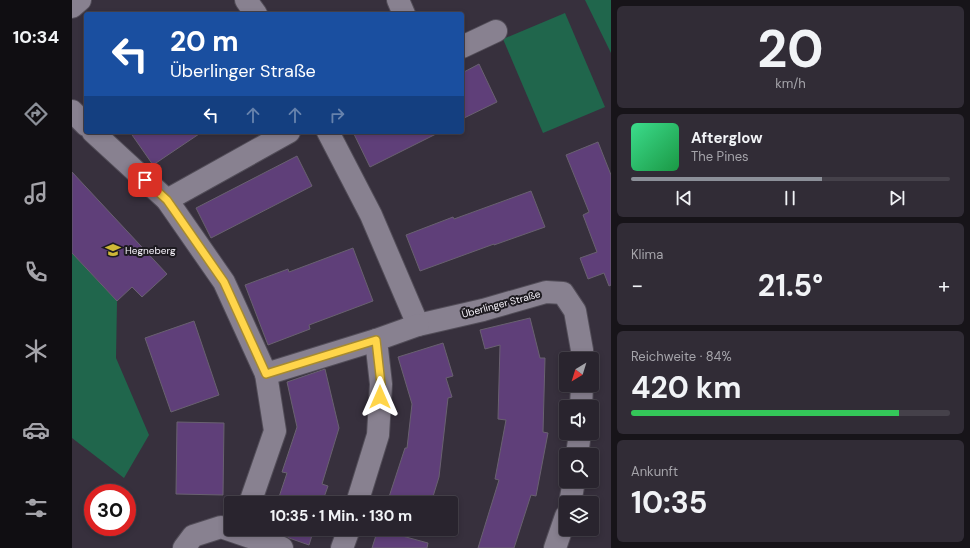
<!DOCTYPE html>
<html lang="de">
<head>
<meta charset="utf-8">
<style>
  body { margin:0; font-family:"DM Sans",sans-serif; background:#312c36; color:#f1f3f6; height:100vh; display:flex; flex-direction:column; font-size:15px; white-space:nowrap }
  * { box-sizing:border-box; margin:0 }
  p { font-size:13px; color:#a5a4aa }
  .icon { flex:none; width:22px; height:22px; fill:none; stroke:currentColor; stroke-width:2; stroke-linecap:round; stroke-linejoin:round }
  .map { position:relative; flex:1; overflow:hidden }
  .drawer { display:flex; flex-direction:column; gap:6px; padding:6px; background:#171419; width:359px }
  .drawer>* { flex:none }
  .banner { position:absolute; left:12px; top:12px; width:380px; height:122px; border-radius:4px; box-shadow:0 2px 6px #0003,0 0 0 1px #45414a; background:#1a4fa0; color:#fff; overflow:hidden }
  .needle { width:26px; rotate:218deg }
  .fabs { position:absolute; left:487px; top:352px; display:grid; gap:8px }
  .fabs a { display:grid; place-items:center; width:40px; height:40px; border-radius:4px; background:#29242e; box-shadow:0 2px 6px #0003,0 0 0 1px #45414a; font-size:20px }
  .speed { position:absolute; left:12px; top:484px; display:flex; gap:8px; font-size:20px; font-weight:700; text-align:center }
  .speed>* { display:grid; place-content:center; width:52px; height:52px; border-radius:50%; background:#29242e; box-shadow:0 2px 6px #0003,0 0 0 1px #45414a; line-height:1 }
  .speed .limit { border:6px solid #d22; background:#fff; color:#111 }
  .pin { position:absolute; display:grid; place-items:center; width:34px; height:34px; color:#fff; margin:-17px; border-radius:8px; box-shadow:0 2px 6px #0006 }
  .me { position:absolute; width:44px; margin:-22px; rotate:0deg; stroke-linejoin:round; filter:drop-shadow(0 0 3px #0008) }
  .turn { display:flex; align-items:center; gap:14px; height:84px; padding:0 20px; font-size:18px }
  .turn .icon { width:52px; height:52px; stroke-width:2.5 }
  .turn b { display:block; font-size:28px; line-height:34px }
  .lanes { display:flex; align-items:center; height:38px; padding:0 20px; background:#0003; justify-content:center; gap:20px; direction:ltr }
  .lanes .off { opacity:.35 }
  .big { font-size:30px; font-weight:700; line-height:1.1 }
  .drawer .card { flex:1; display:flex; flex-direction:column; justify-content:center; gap:6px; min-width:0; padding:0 14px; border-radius:6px; background:#312c36 }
  .drawer .dial { align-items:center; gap:0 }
  .dial b { font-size:52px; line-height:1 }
  .song { display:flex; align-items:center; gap:12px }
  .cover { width:48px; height:48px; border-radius:6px; background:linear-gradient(135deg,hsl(150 70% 55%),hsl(140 70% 35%)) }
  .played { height:4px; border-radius:2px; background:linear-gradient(90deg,#8c9099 60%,#45414a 60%) }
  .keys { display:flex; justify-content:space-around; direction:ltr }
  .heat { display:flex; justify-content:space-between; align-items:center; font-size:22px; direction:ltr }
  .charge { height:6px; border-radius:3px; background:linear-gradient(90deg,#34c759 84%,#45414a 0) }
  .trip { position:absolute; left:152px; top:496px; width:234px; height:40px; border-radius:4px; background:#29242e; box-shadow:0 2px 6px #0003,0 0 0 1px #45414a; font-weight:700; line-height:40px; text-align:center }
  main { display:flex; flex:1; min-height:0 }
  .menu { display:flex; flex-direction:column; width:72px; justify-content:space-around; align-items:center; background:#100e12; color:#a5a4aa }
  .menu .icon { width:28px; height:28px }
  .menu .on { color:#8c9099 }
  .menu b { font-size:18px; color:#f1f3f6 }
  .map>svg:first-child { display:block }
  .green { fill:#20664c }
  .building { fill:#5f3f79; stroke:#696170 }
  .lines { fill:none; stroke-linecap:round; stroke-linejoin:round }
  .minor-casing { stroke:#524d58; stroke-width:24 }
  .minor { stroke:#888190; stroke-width:22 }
  .route-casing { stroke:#a68a30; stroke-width:10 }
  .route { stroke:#ffd54a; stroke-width:7 }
  .labels { text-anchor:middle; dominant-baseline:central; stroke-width:4; stroke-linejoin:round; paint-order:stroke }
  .poi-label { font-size:10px; fill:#f7f3fb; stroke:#1d1a20; text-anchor:start }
  .street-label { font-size:10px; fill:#f7f3fb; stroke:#1d1a20 }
</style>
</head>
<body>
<main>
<nav class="menu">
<b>10:34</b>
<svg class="icon on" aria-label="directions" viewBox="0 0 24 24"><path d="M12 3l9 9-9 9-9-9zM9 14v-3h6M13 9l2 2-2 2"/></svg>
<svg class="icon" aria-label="music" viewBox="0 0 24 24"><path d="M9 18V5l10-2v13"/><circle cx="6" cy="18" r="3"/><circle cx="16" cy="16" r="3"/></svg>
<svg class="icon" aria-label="phone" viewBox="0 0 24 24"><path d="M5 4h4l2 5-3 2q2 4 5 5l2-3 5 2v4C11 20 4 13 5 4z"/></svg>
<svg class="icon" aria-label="climate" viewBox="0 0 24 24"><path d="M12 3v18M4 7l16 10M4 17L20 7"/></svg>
<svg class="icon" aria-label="car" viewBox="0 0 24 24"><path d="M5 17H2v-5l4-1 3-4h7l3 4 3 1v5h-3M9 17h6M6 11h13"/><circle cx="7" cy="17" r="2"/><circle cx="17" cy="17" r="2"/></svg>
<svg class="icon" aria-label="filters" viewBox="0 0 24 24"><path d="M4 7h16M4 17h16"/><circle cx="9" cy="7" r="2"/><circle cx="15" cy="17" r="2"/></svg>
</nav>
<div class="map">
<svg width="539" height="548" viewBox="0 0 539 548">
  <rect width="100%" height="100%" fill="#37303d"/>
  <g class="green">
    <path d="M513 0H539V53Z"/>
    <path d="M493 13 533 107 471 133 431 39Z"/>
    <path d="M0 253 45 301 44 358 77 435 52 478 0 438Z"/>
  </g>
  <g class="building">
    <path d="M407 64 425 102 390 119V73Z"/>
    <path d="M58 132H130L81 165Z"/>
    <path d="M281 132H368L298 167Z"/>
    <path d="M526 142 539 175V285L537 286 532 273 516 279 508 258 525 252 511 215 517 212 494 155Z"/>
    <path d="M225 156 240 186 139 238 124 208Z"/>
    <path d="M0 172 95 274 70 297 60 287 45 301 0 253Z"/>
    <path d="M459 191 473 227 422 245V244L348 271 334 235 381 217 382 219Z"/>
    <path d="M281 248 301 301 237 325 238 329 196 345 173 285 216 269 217 272Z"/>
    <path d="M458 318 468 358H473L471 432 476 433 464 496 459 495 442 548H406L427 480 423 479 434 420 426 419 428 345 413 349 408 330Z"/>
    <path d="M122 321 147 395 99 412 73 338Z"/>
    <path d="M371 343 381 376 374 378 380 397 376 398 367 477 359 503H325L316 500 333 448H335L340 404 326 357Z"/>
    <path d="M253 369 267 428 250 484 256 486 250 503H205L215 473 210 472 225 427 215 382Z"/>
    <path d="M105 422 152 423 151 495 104 494Z"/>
    <path d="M197 529H242L237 545 217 538 214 536 196 530Z"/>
    <path d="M306 529H324L323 534 356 543 355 548H300Z"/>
  </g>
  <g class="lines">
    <g class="minor-casing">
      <g id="minor">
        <path d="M174 0 184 14"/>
        <path d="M326 0 332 14"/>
        <path d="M0 7 8 0"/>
        <path d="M390 47 424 31"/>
        <path d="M0 111 14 125"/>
        <path d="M21 132 95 200 152 282 194 374"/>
        <path d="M256 132 299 215 346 325 411 310 474 292 491 293 503 311 510 350V359"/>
        <path d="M95 200 217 132"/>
        <path d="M509 407 510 385"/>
        <path d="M505 455 508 433"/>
        <path d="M178 503 203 431 194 374 304 340"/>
        <path d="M285 503 306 435 309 384 304 340 346 325"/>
        <path d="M498 503 502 481"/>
        <path d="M112 548 121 536 149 527 210 548"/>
        <path d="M270 548 277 529"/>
        <path d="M483 548 494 516"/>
      </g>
    </g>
    <use href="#minor" class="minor"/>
  </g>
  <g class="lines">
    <g class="route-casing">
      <path id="route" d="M73 180 95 200 152 282 194 374 304 340 309 384 308 397"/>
    </g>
    <use href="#route" class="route"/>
  </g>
  <defs>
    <g id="school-bare" transform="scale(1.2)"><path d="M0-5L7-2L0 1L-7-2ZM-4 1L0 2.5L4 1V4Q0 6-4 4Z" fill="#cfb837" stroke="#1d1a20" stroke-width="2.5" paint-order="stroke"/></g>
  </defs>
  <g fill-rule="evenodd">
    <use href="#school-bare" x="41" y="250"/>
  </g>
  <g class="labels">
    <g class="poi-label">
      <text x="53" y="250">Hegneberg</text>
    </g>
    <g class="street-label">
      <text transform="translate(429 304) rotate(-15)">Überlinger Straße</text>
    </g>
  </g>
</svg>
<div class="fabs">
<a><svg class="needle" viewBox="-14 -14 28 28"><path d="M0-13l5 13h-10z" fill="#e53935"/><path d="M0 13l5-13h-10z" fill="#a5a4aa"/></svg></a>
<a><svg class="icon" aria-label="sound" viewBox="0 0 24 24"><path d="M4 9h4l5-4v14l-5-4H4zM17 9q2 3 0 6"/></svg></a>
<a><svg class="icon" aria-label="search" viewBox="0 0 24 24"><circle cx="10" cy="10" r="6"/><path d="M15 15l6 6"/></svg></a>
<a><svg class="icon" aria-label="layers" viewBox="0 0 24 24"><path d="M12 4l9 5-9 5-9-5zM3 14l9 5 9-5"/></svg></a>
</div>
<div class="speed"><div class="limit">30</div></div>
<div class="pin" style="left:73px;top:180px;background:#d93025"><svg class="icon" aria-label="arrive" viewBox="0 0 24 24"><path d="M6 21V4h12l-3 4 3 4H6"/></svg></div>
<svg class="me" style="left:308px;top:397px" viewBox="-20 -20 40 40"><path d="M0-17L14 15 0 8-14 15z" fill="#ffd54a" stroke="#fff" stroke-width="4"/></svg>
<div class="trip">10:35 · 1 Min. · 130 m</div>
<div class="banner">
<div class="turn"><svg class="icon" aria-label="left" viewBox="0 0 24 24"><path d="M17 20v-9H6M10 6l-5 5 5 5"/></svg><div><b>20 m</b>Überlinger Straße</div></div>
<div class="lanes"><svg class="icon" aria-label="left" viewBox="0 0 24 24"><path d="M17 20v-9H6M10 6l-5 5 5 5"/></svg><svg class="icon off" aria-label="ahead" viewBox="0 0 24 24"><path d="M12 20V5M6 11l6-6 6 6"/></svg><svg class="icon off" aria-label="ahead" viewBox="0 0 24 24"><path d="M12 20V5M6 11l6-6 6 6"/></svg><svg class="icon off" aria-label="right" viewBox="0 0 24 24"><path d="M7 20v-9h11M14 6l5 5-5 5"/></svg></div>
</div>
</div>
<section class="drawer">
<div class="card dial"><b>20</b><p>km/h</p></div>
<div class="card">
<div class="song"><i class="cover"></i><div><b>Afterglow</b><p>The Pines</p></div></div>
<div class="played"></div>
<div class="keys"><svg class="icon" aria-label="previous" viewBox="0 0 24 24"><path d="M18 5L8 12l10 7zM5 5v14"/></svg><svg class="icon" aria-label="pause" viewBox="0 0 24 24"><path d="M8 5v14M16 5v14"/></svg><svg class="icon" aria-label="next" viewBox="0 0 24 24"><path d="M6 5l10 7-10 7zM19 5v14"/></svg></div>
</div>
<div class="card"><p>Klima</p>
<div class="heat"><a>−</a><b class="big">21.5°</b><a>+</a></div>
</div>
<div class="card"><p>Reichweite · 84%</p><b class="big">420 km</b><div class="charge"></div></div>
<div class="card"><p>Ankunft</p><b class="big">10:35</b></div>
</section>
</main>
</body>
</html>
